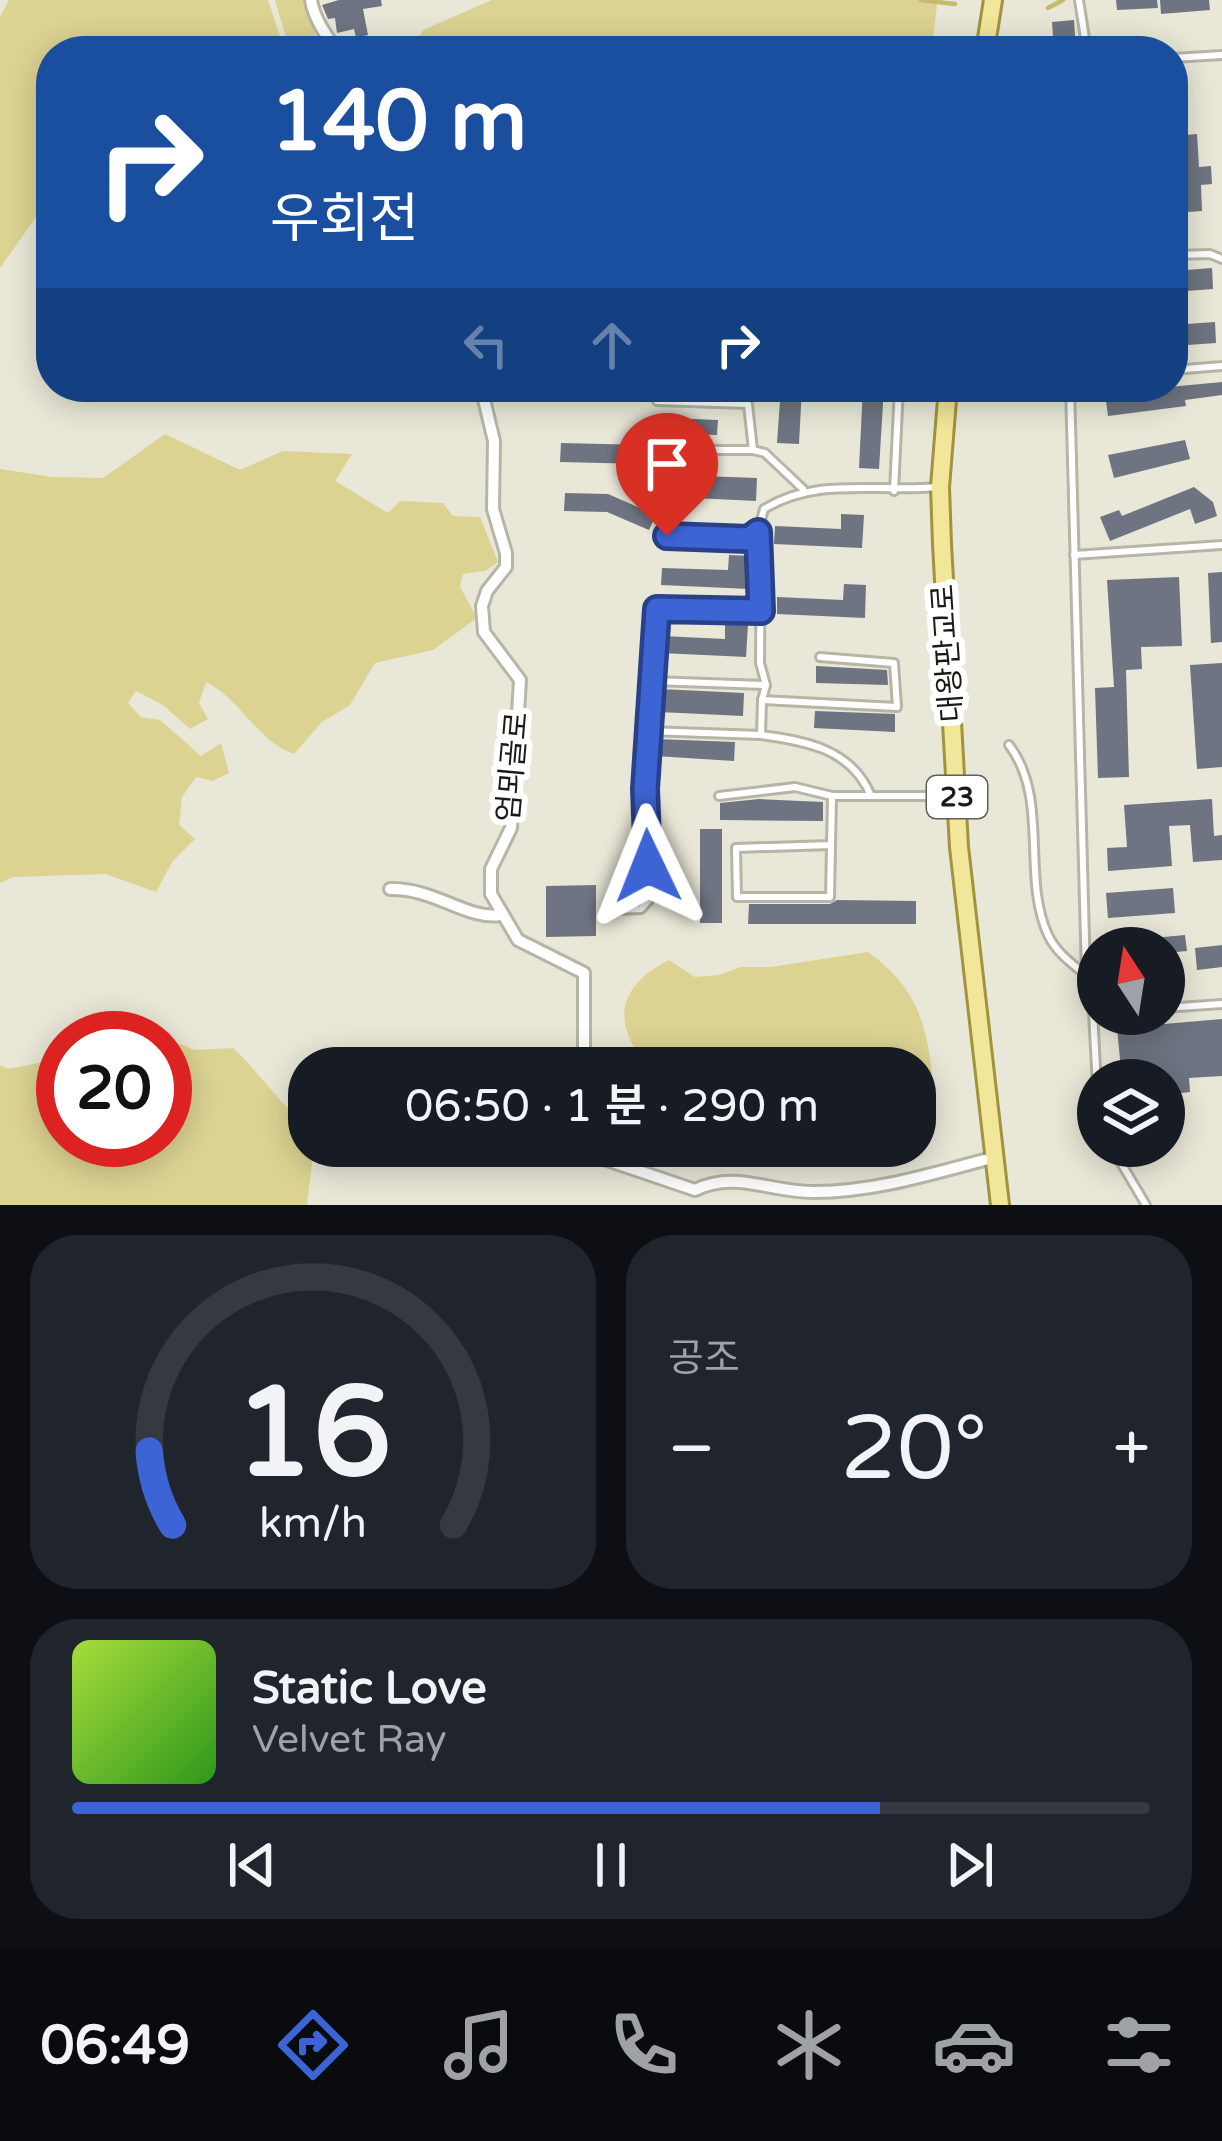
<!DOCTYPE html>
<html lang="ko">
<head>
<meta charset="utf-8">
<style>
  body { margin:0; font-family:"Varela Round","Noto Sans KR",sans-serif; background:#20242c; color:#f1f3f6; height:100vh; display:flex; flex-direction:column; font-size:45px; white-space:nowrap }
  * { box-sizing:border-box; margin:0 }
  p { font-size:39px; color:#9ea1a6 }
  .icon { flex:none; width:66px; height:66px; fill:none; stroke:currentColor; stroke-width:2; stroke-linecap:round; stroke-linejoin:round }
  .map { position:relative; height:1205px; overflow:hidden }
  .side { display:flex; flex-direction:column; gap:30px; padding:30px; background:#0d0f14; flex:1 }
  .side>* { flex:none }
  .guide { position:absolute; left:36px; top:36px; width:1152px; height:366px; border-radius:48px; box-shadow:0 6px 30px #0003; background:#1a4fa0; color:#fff; overflow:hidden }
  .needle { width:78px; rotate:348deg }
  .tools { position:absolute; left:1077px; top:927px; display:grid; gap:24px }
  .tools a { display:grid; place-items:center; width:108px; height:108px; border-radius:50%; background:#171b24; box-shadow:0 6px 30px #0003; font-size:60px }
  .speed { position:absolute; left:36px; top:1011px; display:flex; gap:24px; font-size:60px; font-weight:700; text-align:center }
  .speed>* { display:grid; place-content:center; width:156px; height:156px; border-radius:50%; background:#171b24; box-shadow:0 6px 30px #0003; line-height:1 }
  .speed .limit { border:18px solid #d22; background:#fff; color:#111 }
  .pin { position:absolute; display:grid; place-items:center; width:102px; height:102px; color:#fff; margin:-123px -51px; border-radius:50% 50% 50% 0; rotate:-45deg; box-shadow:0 0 12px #0007 }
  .pin .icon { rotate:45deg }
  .me { position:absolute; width:132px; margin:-66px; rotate:358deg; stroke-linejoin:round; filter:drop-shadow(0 0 9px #0008) }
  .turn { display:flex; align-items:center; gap:42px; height:252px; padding:0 36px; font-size:54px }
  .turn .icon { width:156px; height:156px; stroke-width:2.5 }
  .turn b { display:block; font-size:84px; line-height:102px }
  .lanes { display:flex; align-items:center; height:114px; padding:0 36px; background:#0003; justify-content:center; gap:60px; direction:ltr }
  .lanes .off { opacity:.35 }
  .big { font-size:90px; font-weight:600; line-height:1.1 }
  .side .card { flex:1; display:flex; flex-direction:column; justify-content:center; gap:18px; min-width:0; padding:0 42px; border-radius:48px; background:#20242c }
  .side .dial { align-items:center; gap:0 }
  .dial svg { height:312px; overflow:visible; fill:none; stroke:#363941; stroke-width:7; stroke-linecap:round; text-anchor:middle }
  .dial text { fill:#f1f3f6; stroke:none }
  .song { display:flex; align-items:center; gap:36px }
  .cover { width:144px; height:144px; border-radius:18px; background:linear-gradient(135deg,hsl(80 70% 55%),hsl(110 70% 35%)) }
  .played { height:12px; border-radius:6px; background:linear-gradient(90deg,#3d64d5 75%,#363941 75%) }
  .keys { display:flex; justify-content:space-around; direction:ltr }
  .heat { display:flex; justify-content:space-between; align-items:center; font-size:66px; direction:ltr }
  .side .tiles { flex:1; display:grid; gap:30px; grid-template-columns:1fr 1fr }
  .card:last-child { grid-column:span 2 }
  .trip { position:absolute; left:288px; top:1047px; width:648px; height:120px; border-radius:48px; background:#171b24; box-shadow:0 6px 30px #0003; font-weight:600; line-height:120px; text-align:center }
  .tab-bar { display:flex; height:192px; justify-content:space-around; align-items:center; background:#090b0e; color:#9ea1a6 }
  .tab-bar .icon { width:84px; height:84px }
  .tab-bar .on { color:#3d64d5 }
  .tab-bar b { font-size:54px; color:#f1f3f6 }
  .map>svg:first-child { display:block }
  .green { fill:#dcd392 }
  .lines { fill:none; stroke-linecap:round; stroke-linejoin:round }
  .stream { stroke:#c5ba6e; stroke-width:4.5 }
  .building { fill:#6e7481 }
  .lane-casing { stroke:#b7b5a5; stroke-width:12 }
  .street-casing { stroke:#b7b5a5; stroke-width:16 }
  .primary-casing { stroke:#a0943e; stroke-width:22 }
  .lane { stroke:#fff; stroke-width:6 }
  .street { stroke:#fff; stroke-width:10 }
  .primary { stroke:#f1e699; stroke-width:16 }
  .route-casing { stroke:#28418a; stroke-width:30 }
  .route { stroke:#3d64d5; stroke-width:21 }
  .labels { text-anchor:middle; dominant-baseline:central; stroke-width:12; stroke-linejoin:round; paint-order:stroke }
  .shield { fill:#fff; stroke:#5f5f5a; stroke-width:3 }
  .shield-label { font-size:27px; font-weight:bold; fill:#1b1a14 }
  .street-label { font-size:30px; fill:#1b1a14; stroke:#fff }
</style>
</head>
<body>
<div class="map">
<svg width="1222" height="1205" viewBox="0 0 1222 1205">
  <rect width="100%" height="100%" fill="#e9e7d7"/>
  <g class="green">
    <path d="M9 0H268L285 51H51V196L0 268V17Z"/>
    <path d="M275 0H303L321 47 319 51H290Z"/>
    <path d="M492 0H930L937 4 932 51H410L423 30Z"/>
    <path d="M165 434 240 470 283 451 352 454 335 481 388 513 400 501 443 503 453 516 480 517 498 562 485 571 463 574 460 587 477 618 433 650 375 663 350 705 322 722 294 754C256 741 241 699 206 682L199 703 208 719 190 729 163 705 136 691 128 703 141 717 160 720 201 756 221 743 229 773 213 781 196 777 182 797 179 825 195 839 172 862 156 892 105 874 13 877 0 883V469L53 477 103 478Z"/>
    <path d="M868 952C928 995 928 1040 936 1108L926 1121 915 1125V1068H650C610 1025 617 986 669 960L695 977 719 975 741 967H771Z"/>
    <path d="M180 1044 195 1050 233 1048C261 1074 280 1105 309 1128V1146H314L307 1205H0V1065L8 1069 63 1058V1140H165V1045Z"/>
    <path d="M707 1146H893L892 1156 844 1162 713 1151Z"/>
  </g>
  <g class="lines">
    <g class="stream">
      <path d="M921 0 955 4"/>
      <path d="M1048 8 1063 0"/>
    </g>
  </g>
  <g class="building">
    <path d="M339 0H381L382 6 363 9 368 35 356 38 354 29 337 33 335 18 328 19 322 5Z"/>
    <path d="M1116 0H1157L1158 8 1117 10Z"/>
    <path d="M1160 0H1209L1210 10 1161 14Z"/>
    <path d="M1074 20 1076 51H1054L1052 22Z"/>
    <path d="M1197 134 1199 167 1211 166 1212 184 1201 185 1202 211 1173 213V136Z"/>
    <path d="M1212 268 1213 289 1173 292V271Z"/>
    <path d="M1215 322 1216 343 1173 346V325Z"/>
    <path d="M1222 382V395L1185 400 1186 406 1108 416 1105 393Z"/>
    <path d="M781 387H802L799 444 777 443Z"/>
    <path d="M863 387H884L879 469 859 468Z"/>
    <path d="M668 418 718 420 717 435 667 433Z"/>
    <path d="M1185 440 1190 459 1114 478 1108 455Z"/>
    <path d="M561 443 645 445V464L560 462Z"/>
    <path d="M674 475 757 478 756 501 673 497Z"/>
    <path d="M1194 487 1213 502 1217 516 1195 524 1190 509 1110 541 1100 517 1119 510 1122 516Z"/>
    <path d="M565 493 608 494 656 515 649 530 607 512 564 511Z"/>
    <path d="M841 514 864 515 862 548 774 544 775 526 841 529Z"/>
    <path d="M729 555 751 556 750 589 661 585 662 568 728 570Z"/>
    <path d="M1222 572V642L1211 643 1208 573Z"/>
    <path d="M1179 577 1182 646 1141 647 1142 669 1126 670 1129 777 1098 778 1095 688 1114 687 1107 580Z"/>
    <path d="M844 584 866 585 865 618 777 614V597L843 600Z"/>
    <path d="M725 623 748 624 746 657 661 653 663 636 725 639Z"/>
    <path d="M1222 663V767L1197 769 1190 665Z"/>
    <path d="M816 666 887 670 888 685 816 683Z"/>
    <path d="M660 689 744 693 743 716 659 712Z"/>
    <path d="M815 711 895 714V732L814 728Z"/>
    <path d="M656 739 735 742 734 761 655 756Z"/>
    <path d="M759 799 823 802V821L720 820V803Z"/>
    <path d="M1212 799 1214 836 1222 835V860L1193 862 1190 825 1169 826 1172 866 1108 871 1107 848 1127 847 1124 805Z"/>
    <rect x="700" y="829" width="22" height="94"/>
    <path d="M596 885V936L546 937V886Z"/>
    <path d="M1173 888 1175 913 1108 918 1106 893Z"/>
    <path d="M837 900 916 901V924H748L749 904H830Z"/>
    <path d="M1185 935 1187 951 1164 953V948H1122V941Z"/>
    <path d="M1222 945V967L1197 970 1195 948Z"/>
    <path d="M1222 1019V1076L1189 1078 1190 1092 1164 1095V1080H1122L1117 1028Z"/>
  </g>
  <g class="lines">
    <g class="lane-casing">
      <g id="lane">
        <path d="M1079 0 1087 51"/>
        <path d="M1173 58 1222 55"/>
        <path d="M1173 255 1210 254 1222 259"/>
        <path d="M1173 370 1222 366"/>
        <path d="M1070 387 1086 975 1093 1012 1098 1011"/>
        <path d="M657 401 748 404 753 450 765 453 803 489"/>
        <path d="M651 479 675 450H753"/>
        <path d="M894 491 899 387"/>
        <path d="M666 536 749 539 758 532 764 509C818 476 877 493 938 487"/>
        <path d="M1074 555 1222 545"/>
        <path d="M653 681 766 685"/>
        <path d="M762 700 897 707 894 663 820 657"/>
        <path d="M648 731 657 609 761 611"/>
        <path d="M761 735C806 741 852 749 871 796"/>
        <path d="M1009 745C1050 799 1021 876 1048 935 1056 952 1072 964 1086 975"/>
        <path d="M719 796 795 787 832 796H953"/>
        <path d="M831 845 736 848 737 897H830L832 796"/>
        <path d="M614 910 641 909 649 900 645 789 648 731 761 735 762 700 766 685 760 663 761 542 758 532"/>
        <path d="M1164 1008 1222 1004"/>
        <path d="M1093 1012 1098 1105"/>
        <path d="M1111 1146 1146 1205"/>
      </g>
    </g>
    <g class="street-casing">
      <g id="street">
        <path d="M311 0C314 19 326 35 337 51H347"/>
        <path d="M481 387 494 441 493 509 506 553V567L487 591 482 606 484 632 520 680 511 828 491 869V894L518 940 584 973V1068"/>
        <path d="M390 889C435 888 467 920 500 915"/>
        <path d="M586 1146 589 1154 695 1190C736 1170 772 1193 815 1192 875 1192 934 1173 992 1158"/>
      </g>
    </g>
    <g class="primary-casing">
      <g id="primary">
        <path d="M985 51 993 0"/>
        <path d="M948 387 940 487 942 544 959 847 1000 1205"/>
      </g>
    </g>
    <use href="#lane" class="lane"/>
    <use href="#street" class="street"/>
    <use href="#primary" class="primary"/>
  </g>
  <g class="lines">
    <g class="route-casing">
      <path id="route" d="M648 866 645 789 657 609 761 611 758 532 749 539 667 536"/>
    </g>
    <use href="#route" class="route"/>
  </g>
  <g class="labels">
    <rect class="shield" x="927" y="776" width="60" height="42" rx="9"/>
    <g class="shield-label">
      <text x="957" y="797">23</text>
    </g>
    <g class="street-label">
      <text transform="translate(948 653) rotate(-94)">대왕판교로</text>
      <text transform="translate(513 767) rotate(-85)">엄뫼골로</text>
    </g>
  </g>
</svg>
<div class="tools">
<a><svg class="needle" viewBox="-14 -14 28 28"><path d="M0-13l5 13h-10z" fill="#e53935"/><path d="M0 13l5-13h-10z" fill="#9ea1a6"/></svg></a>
<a><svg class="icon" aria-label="layers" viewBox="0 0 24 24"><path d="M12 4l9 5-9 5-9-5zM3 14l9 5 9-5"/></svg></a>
</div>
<div class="speed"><div class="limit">20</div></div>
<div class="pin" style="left:667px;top:536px;background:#d93025"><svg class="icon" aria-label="arrive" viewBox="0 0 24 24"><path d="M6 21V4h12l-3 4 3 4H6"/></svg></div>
<svg class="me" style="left:648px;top:866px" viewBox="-20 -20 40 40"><path d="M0-17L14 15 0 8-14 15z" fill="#3d64d5" stroke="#fff" stroke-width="4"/></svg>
<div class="trip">06:50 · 1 분 · 290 m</div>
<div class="guide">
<div class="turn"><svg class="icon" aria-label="right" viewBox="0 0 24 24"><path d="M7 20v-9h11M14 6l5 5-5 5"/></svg><div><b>140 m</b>우회전</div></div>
<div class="lanes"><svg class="icon off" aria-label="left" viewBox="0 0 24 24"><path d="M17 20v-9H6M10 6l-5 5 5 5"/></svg><svg class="icon off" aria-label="ahead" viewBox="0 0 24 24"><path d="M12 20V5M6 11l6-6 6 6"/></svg><svg class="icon" aria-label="right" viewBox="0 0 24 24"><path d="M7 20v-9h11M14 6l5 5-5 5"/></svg></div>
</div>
</div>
<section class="side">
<div class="tiles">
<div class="card dial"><svg viewBox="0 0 100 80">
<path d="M14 69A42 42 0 1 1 86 69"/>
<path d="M14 69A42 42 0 0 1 8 50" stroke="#3d64d5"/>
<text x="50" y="56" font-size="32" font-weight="700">16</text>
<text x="50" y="72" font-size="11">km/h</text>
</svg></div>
<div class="card"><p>공조</p>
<div class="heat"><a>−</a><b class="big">20°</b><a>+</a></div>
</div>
<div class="card">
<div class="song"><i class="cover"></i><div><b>Static Love</b><p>Velvet Ray</p></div></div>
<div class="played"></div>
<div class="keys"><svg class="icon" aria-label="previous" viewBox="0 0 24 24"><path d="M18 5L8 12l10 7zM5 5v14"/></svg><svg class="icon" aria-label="pause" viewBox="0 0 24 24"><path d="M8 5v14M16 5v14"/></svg><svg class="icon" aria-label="next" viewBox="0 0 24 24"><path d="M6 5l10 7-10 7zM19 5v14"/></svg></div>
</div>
</div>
</section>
<nav class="tab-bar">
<b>06:49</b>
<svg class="icon on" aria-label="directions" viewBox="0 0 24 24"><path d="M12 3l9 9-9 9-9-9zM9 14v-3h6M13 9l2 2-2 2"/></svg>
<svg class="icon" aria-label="music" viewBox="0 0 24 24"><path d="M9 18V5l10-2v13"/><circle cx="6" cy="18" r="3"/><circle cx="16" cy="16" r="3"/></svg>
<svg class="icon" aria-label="phone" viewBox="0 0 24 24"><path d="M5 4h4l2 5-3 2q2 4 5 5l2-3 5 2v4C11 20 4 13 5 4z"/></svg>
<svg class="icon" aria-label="climate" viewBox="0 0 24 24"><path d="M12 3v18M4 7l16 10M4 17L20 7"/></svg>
<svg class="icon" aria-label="car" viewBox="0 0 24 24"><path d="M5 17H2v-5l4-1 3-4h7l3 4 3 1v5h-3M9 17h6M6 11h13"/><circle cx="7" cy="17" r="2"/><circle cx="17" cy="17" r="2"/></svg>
<svg class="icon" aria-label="filters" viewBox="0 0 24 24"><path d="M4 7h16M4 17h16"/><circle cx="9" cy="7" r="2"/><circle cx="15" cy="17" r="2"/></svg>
</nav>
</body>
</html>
